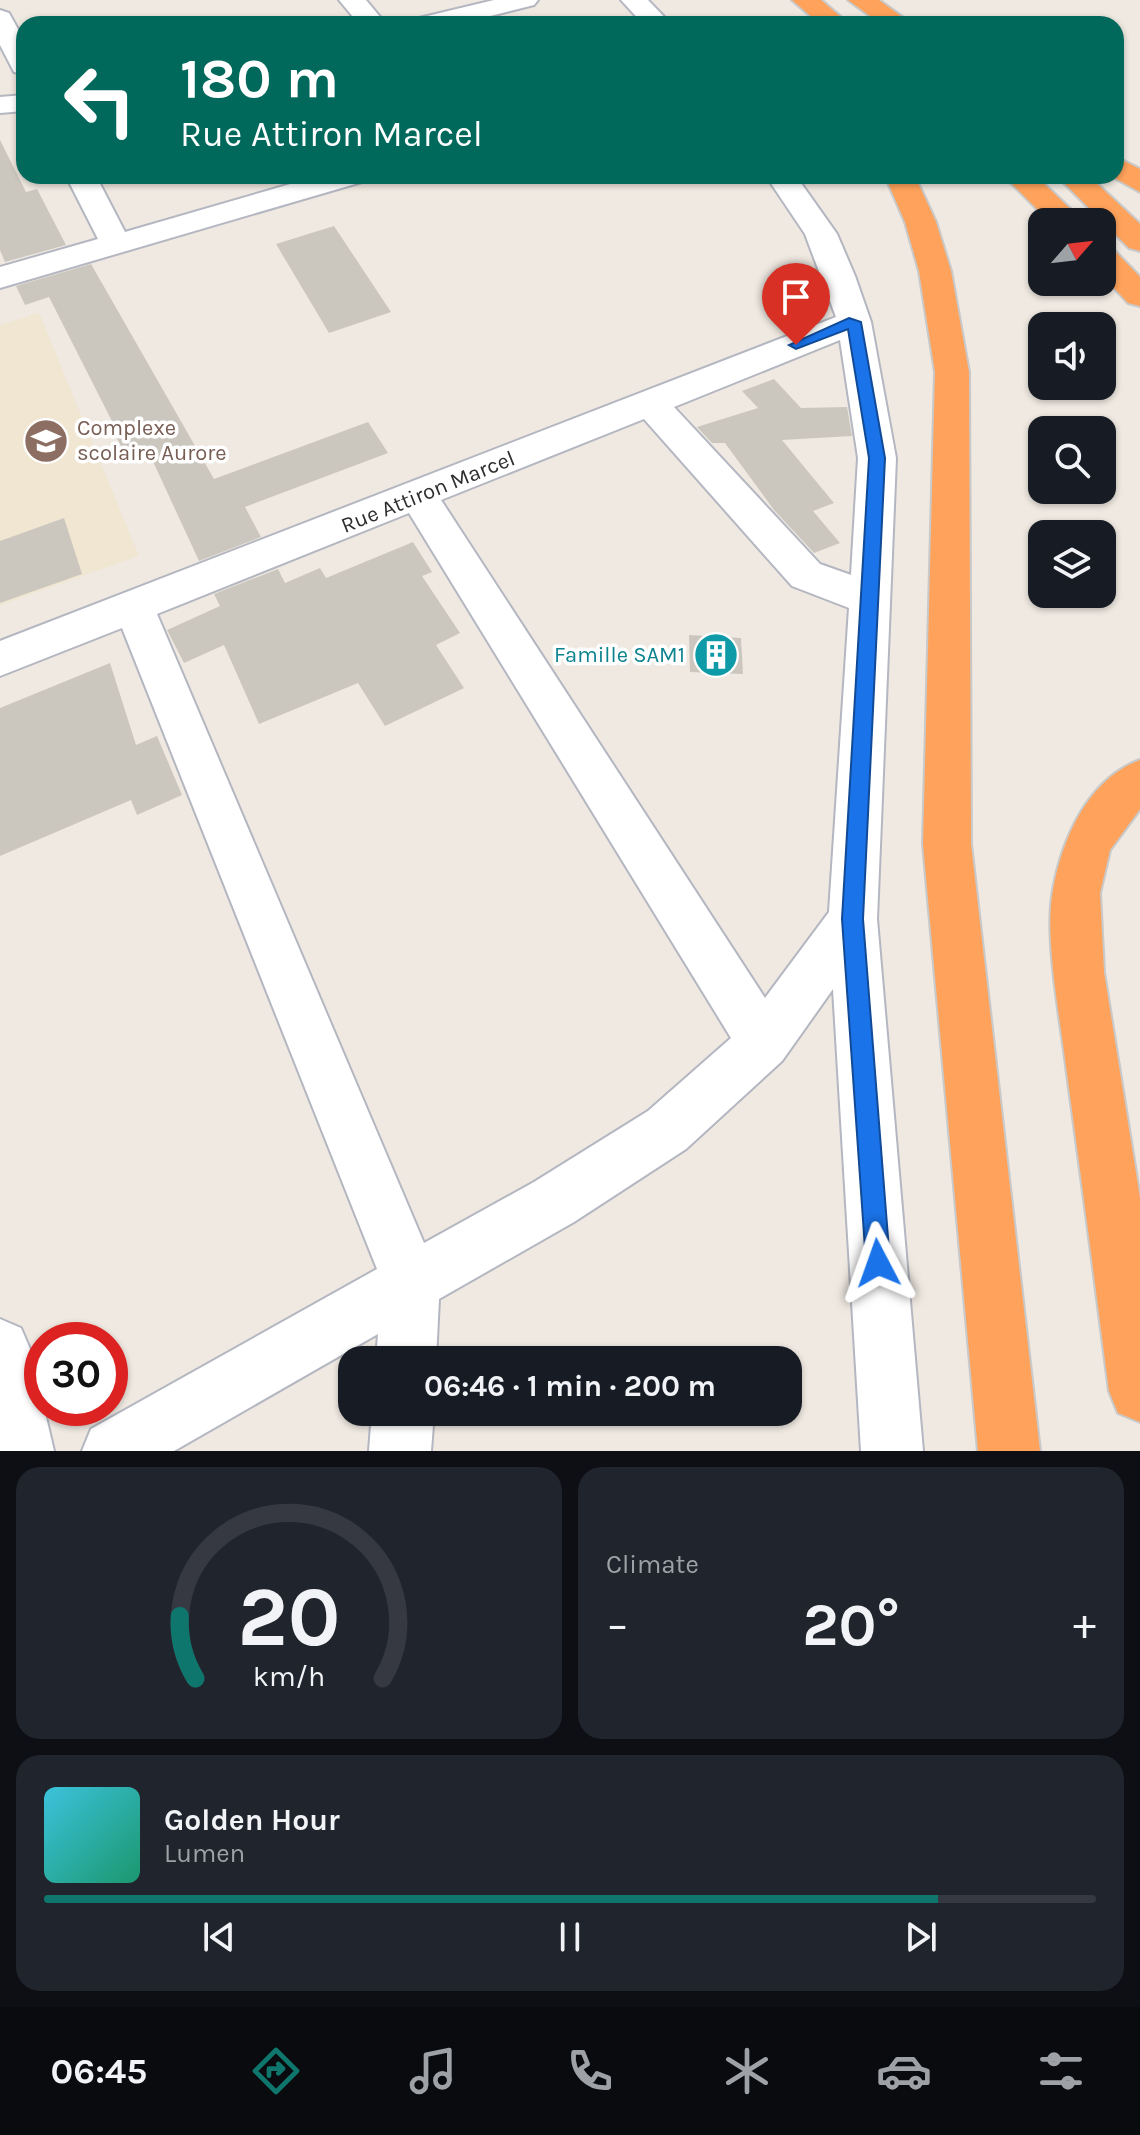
<!DOCTYPE html>
<html lang="en">
<head>
<meta charset="utf-8">
<style>
  body { margin:0; font-family:Karla,sans-serif; background:#20242c; color:#f1f3f6; height:100vh; display:flex; flex-direction:column; font-size:30px; white-space:nowrap }
  * { box-sizing:border-box; margin:0 }
  p { font-size:26px; color:#9ea1a6 }
  .icon { flex:none; width:44px; height:44px; fill:none; stroke:currentColor; stroke-width:2; stroke-linecap:round; stroke-linejoin:round }
  .map { position:relative; height:1451px; overflow:hidden }
  .details { display:flex; flex-direction:column; gap:16px; padding:16px; background:#0d0f14; flex:1 }
  .details>* { flex:none }
  .hud { position:absolute; left:16px; top:16px; width:1108px; height:168px; border-radius:24px; box-shadow:0 2px 6px #0004; background:#00695c; color:#fff; overflow:hidden }
  .needle { width:52px; rotate:62deg }
  .buttons { position:absolute; left:1028px; top:208px; display:grid; gap:16px }
  .buttons a { display:grid; place-items:center; width:88px; height:88px; border-radius:16px; background:#171b24; box-shadow:0 2px 6px #0004; font-size:40px }
  .speed { position:absolute; left:24px; top:1322px; display:flex; gap:16px; font-size:40px; font-weight:700; text-align:center }
  .speed>* { display:grid; place-content:center; width:104px; height:104px; border-radius:50%; background:#171b24; box-shadow:0 2px 6px #0004; line-height:1 }
  .speed .limit { border:12px solid #d22; background:#fff; color:#111 }
  .pin { position:absolute; display:grid; place-items:center; width:68px; height:68px; color:#fff; margin:-82px -34px; border-radius:50% 50% 50% 0; rotate:-45deg; box-shadow:0 0 8px #0007 }
  .pin .icon { rotate:45deg }
  .me { position:absolute; width:88px; margin:-44px; rotate:356deg; stroke-linejoin:round; filter:drop-shadow(0 0 6px #0008) }
  .turn { display:flex; align-items:center; gap:28px; height:168px; padding:0 32px; font-size:36px }
  .turn .icon { width:104px; height:104px; stroke-width:2.5 }
  .turn b { display:block; font-size:56px; line-height:68px }
  .big { font-size:60px; font-weight:700; line-height:1.1 }
  .details .widget { flex:1; display:flex; flex-direction:column; justify-content:center; gap:12px; min-width:0; padding:0 28px; border-radius:24px; background:#20242c }
  .details .dial { align-items:center; gap:0 }
  .dial svg { height:208px; overflow:visible; fill:none; stroke:#363941; stroke-width:7; stroke-linecap:round; text-anchor:middle }
  .dial text { fill:#f1f3f6; stroke:none }
  .song { display:flex; align-items:center; gap:24px }
  .cover { width:96px; height:96px; border-radius:12px; background:linear-gradient(135deg,hsl(190 70% 55%),hsl(160 70% 35%)) }
  .played { height:8px; border-radius:4px; background:linear-gradient(90deg,#0f766e 85%,#363941 85%) }
  .keys { display:flex; justify-content:space-around; direction:ltr }
  .heat { display:flex; justify-content:space-between; align-items:center; font-size:44px; direction:ltr }
  .details .tiles { flex:1; display:grid; gap:16px; grid-template-columns:1fr 1fr }
  .widget:last-child { grid-column:span 2 }
  .trip { position:absolute; left:338px; top:1346px; width:464px; height:80px; border-radius:24px; background:#171b24; box-shadow:0 2px 6px #0004; font-weight:700; line-height:80px; text-align:center }
  .dock { display:flex; height:128px; justify-content:space-around; align-items:center; background:#090b0e; color:#9ea1a6 }
  .dock .icon { width:56px; height:56px }
  .dock .current { color:#0f766e }
  .dock b { font-size:36px; color:#f1f3f6 }
  .map>svg:first-child { display:block }
  .education { fill:#f0e6d1 }
  .building { fill:#cbc7bf }
  .lines { fill:none; stroke-linecap:round; stroke-linejoin:round }
  .minor-casing { stroke:#b4b7c1; stroke-width:4 }
  .highway-casing { stroke:#c9c9c9; stroke-width:4 }
  .minor { fill:#fff; fill-rule:evenodd }
  .highway { fill:#ffa35c; fill-rule:evenodd }
  .route { fill:#1a73e8; stroke:#114b97; stroke-width:2 }
  .labels { text-anchor:middle; dominant-baseline:central; stroke-width:7; stroke-linejoin:round; paint-order:stroke }
  .education-label { font-size:22px; fill:#785e54; stroke:#fff; text-anchor:start }
  .street-label { font-size:22px; fill:#2e2e2e; stroke:#fff }
  .culture-label { font-size:22px; fill:#0d838f; stroke:#fff; text-anchor:end }
</style>
</head>
<body>
<div class="map">
<svg width="1140" height="1451" viewBox="0 0 1140 1451">
  <rect width="100%" height="100%" fill="#efe9e1"/>
  <path class="education" d="M39 313 139 556 0 605V325Z"/>
  <g class="building">
    <path d="M0 140 26 192 37 189 66 245 5 262 0 250Z"/>
    <path d="M334 226 391 312 329 333 276 244Z"/>
    <path d="M91 264 214 479 368 422 388 453 245 507 261 537 199 561 150 455 129 463 114 432 117 431 49 297 25 305 16 286Z"/>
    <path d="M774 379 801 408 847 407 852 436 782 440 834 503 813 511 840 543 814 553 774 510 725 443H712L697 427 758 408 742 391Z"/>
    <path d="M64 518 82 574 0 603V541Z"/>
    <path d="M413 542 432 572 422 576 460 633 436 645 464 688 385 726 358 683 259 724 224 645 184 663 167 630 220 606 214 594 278 569 285 583 320 568 326 578Z"/>
    <path d="M689 635 741 638 743 674 690 672Z"/>
    <path d="M110 663 136 745 157 736 182 795 137 815 131 800 0 856V708Z"/>
  </g>
  <g class="lines">
    <g class="minor-casing">
      <g id="minor">
        <path d="M339 0H366L386 24H359Z"/>
        <path d="M494 0H538L534 5 459 24H415L419 18Z"/>
        <path d="M621 0H648L671 24H643Z"/>
        <path d="M0 10 9 13 24 40V74L14 72 0 45Z"/>
        <path d="M24 95V111L0 113V97Z"/>
        <path d="M66 176H96L125 232 318 176H366L362 182 0 288V267L98 239Z"/>
        <path d="M766 176H796L837 234 855 276 871 322 896 458 877 919 923 1451H861L833 989 782 1061 686 1149 574 1222 439 1299 436 1360H376L378 1334 174 1451H82L91 1429 377 1269 122 628 0 676V641L836 317 805 234ZM840 340 858 458 851 575 820 564 674 407ZM644 419 792 586 849 608 829 912 765 998 441 500ZM409 513 731 1038 648 1111 534 1182 424 1243 157 614Z"/>
        <path d="M0 1319 21 1328 30 1349 54 1451H0Z"/>
        <path d="M372 1412H434L431 1451H369Z"/>
      </g>
    </g>
    <g class="highway-casing">
      <g id="highway">
        <path d="M792 0H821L849 24H820Z"/>
        <path d="M848 0H879L912 24H881Z"/>
        <path d="M1116 157 1140 169V192L1111 176H1116Z"/>
        <path d="M885 176H915L936 222 951 271 969 372 971 844 1040 1451H978L923 844 935 372 919 271 905 222Z"/>
        <path d="M1004 176H1036L1084 222H1050Z"/>
        <path d="M1057 176H1089L1140 224V251L1129 248Z"/>
        <path d="M1102 246 1113 249 1140 277V306L1128 303 1102 275Z"/>
        <path d="M1140 760V809L1110 850 1100 893 1104 972 1140 1198V1422L1118 1413 1109 1391C1095 1283 1081 1174 1066 1066 1060 1017 1044 937 1053 890 1062 839 1088 779 1140 760Z"/>
      </g>
    </g>
    <use href="#minor" class="minor"/>
    <use href="#highway" class="highway"/>
  </g>
  <path class="route" d="M849 318 861 322 885 458 863 919 890 1263 886 1272 878 1275 870 1272 866 1263 842 919 869 458 848 329 796 349 789 345Z"/>
  <defs>
    <g id="school-disc" transform="scale(2.3)"><circle r="9.5" fill="#8d6e63" stroke="#fff"/><path d="M0-5L7-2L0 1L-7-2ZM-4 1L0 2.5L4 1V4Q0 6-4 4Z" fill="#fff"/></g>
    <g id="building-disc" transform="scale(2.3)"><circle r="9.5" fill="#0f9aa8" stroke="#fff"/><path d="M-4-6H4V6H1V3H-1V6H-4ZM-2.5-4.3h1.7v1.8h-1.7ZM.8-4.3h1.7v1.8H.8ZM-2.5-1h1.7V.8h-1.7ZM.8-1h1.7V.8H.8Z" fill="#fff"/></g>
  </defs>
  <g fill-rule="evenodd">
    <use href="#school-disc" x="46" y="441"/>
    <use href="#building-disc" x="716" y="655"/>
  </g>
  <g class="labels">
    <g class="education-label">
      <text x="77" y="428">Complexe<tspan x="77" dy="25">scolaire Aurore</tspan></text>
    </g>
    <g class="street-label">
      <text transform="translate(428 492) rotate(-22)">Rue Attiron Marcel</text>
    </g>
    <g class="culture-label">
      <text x="685" y="655">Famille SAM1</text>
    </g>
  </g>
</svg>
<div class="buttons">
<a><svg class="needle" viewBox="-14 -14 28 28"><path d="M0-13l5 13h-10z" fill="#e53935"/><path d="M0 13l5-13h-10z" fill="#9ea1a6"/></svg></a>
<a><svg class="icon" aria-label="sound" viewBox="0 0 24 24"><path d="M4 9h4l5-4v14l-5-4H4zM17 9q2 3 0 6"/></svg></a>
<a><svg class="icon" aria-label="search" viewBox="0 0 24 24"><circle cx="10" cy="10" r="6"/><path d="M15 15l6 6"/></svg></a>
<a><svg class="icon" aria-label="layers" viewBox="0 0 24 24"><path d="M12 4l9 5-9 5-9-5zM3 14l9 5 9-5"/></svg></a>
</div>
<div class="speed"><div class="limit">30</div></div>
<div class="pin" style="left:796px;top:345px;background:#d93025"><svg class="icon" aria-label="arrive" viewBox="0 0 24 24"><path d="M6 21V4h12l-3 4 3 4H6"/></svg></div>
<svg class="me" style="left:878px;top:1263px" viewBox="-20 -20 40 40"><path d="M0-17L14 15 0 8-14 15z" fill="#1a73e8" stroke="#fff" stroke-width="4"/></svg>
<div class="trip">06:46 · 1 min · 200 m</div>
<div class="hud">
<div class="turn"><svg class="icon" aria-label="left" viewBox="0 0 24 24"><path d="M17 20v-9H6M10 6l-5 5 5 5"/></svg><div><b>180 m</b>Rue Attiron Marcel</div></div>
</div>
</div>
<section class="details">
<div class="tiles">
<div class="widget dial"><svg viewBox="0 0 100 80">
<path d="M14 69A42 42 0 1 1 86 69"/>
<path d="M14 69A42 42 0 0 1 8 45" stroke="#0f766e"/>
<text x="50" y="56" font-size="32" font-weight="700">20</text>
<text x="50" y="72" font-size="11">km/h</text>
</svg></div>
<div class="widget"><p>Climate</p>
<div class="heat"><a>−</a><b class="big">20°</b><a>+</a></div>
</div>
<div class="widget">
<div class="song"><i class="cover"></i><div><b>Golden Hour</b><p>Lumen</p></div></div>
<div class="played"></div>
<div class="keys"><svg class="icon" aria-label="previous" viewBox="0 0 24 24"><path d="M18 5L8 12l10 7zM5 5v14"/></svg><svg class="icon" aria-label="pause" viewBox="0 0 24 24"><path d="M8 5v14M16 5v14"/></svg><svg class="icon" aria-label="next" viewBox="0 0 24 24"><path d="M6 5l10 7-10 7zM19 5v14"/></svg></div>
</div>
</div>
</section>
<nav class="dock">
<b>06:45</b>
<svg class="icon current" aria-label="directions" viewBox="0 0 24 24"><path d="M12 3l9 9-9 9-9-9zM9 14v-3h6M13 9l2 2-2 2"/></svg>
<svg class="icon" aria-label="music" viewBox="0 0 24 24"><path d="M9 18V5l10-2v13"/><circle cx="6" cy="18" r="3"/><circle cx="16" cy="16" r="3"/></svg>
<svg class="icon" aria-label="phone" viewBox="0 0 24 24"><path d="M5 4h4l2 5-3 2q2 4 5 5l2-3 5 2v4C11 20 4 13 5 4z"/></svg>
<svg class="icon" aria-label="climate" viewBox="0 0 24 24"><path d="M12 3v18M4 7l16 10M4 17L20 7"/></svg>
<svg class="icon" aria-label="car" viewBox="0 0 24 24"><path d="M5 17H2v-5l4-1 3-4h7l3 4 3 1v5h-3M9 17h6M6 11h13"/><circle cx="7" cy="17" r="2"/><circle cx="17" cy="17" r="2"/></svg>
<svg class="icon" aria-label="filters" viewBox="0 0 24 24"><path d="M4 7h16M4 17h16"/><circle cx="9" cy="7" r="2"/><circle cx="15" cy="17" r="2"/></svg>
</nav>
</body>
</html>
